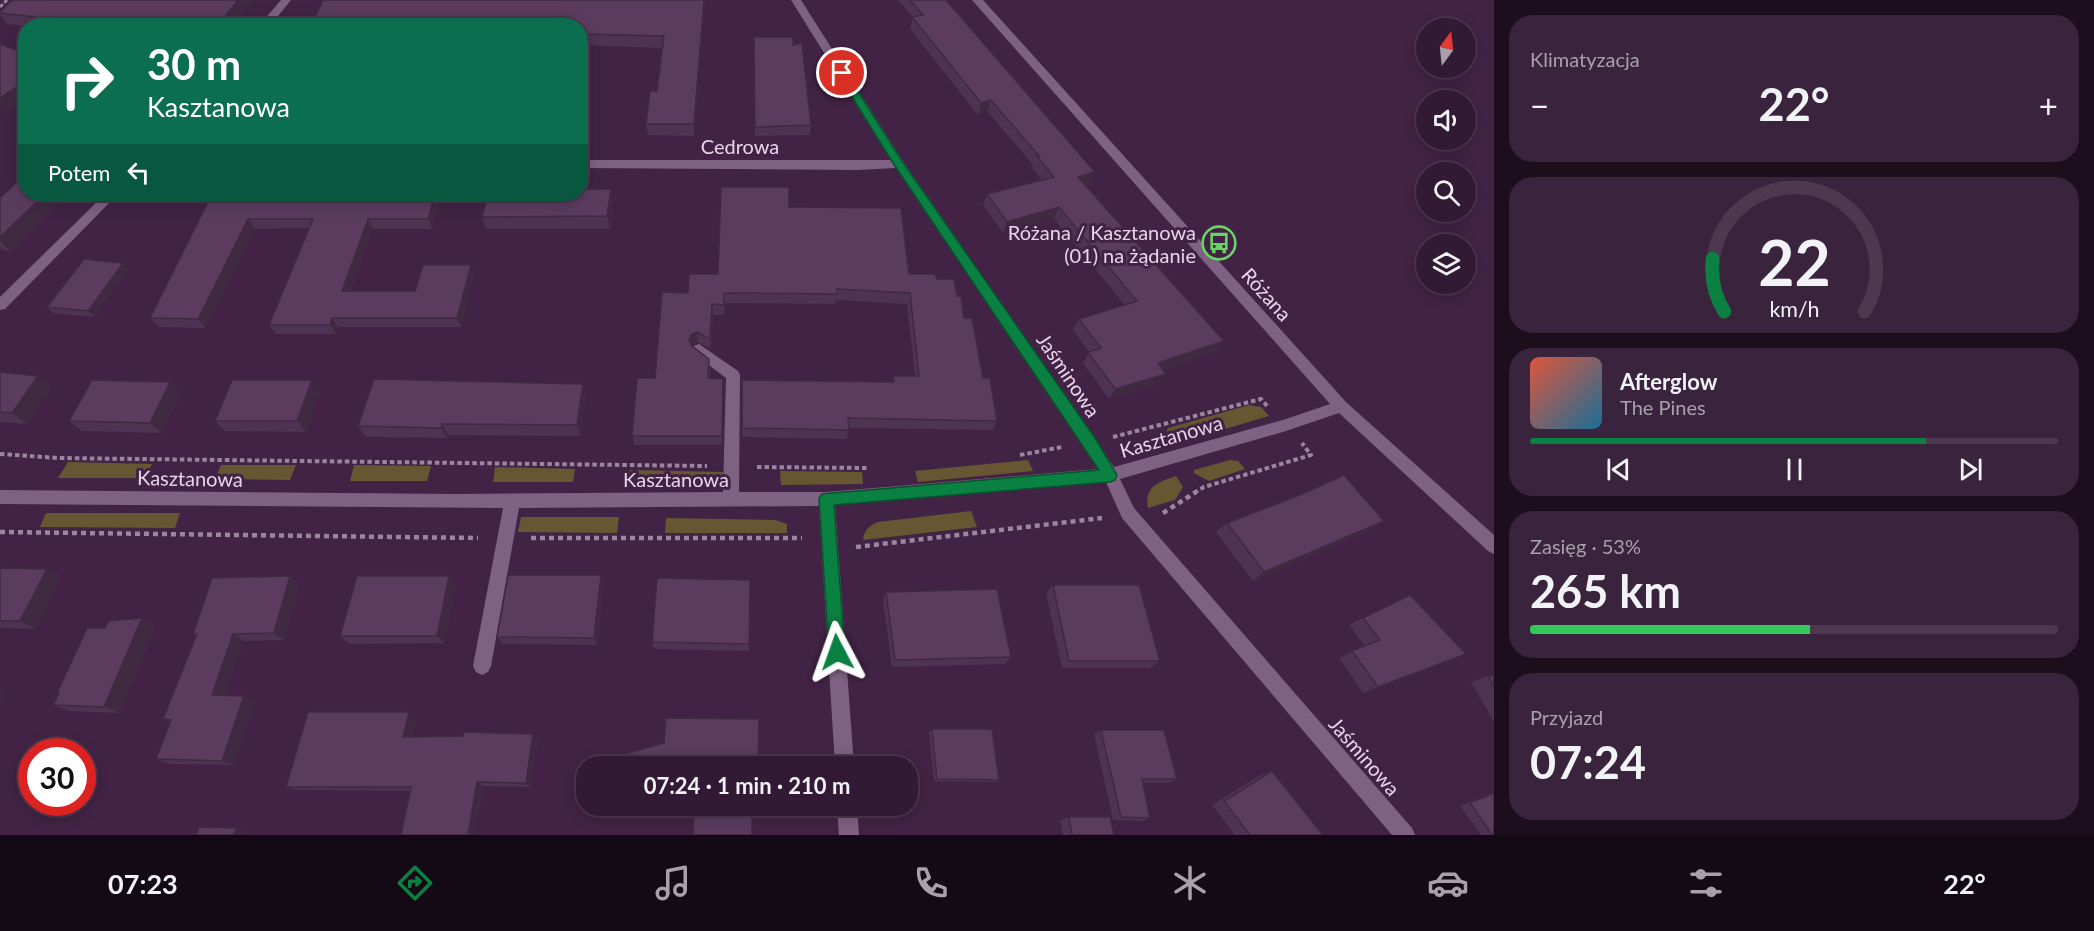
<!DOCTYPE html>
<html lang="pl">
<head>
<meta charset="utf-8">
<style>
  body { margin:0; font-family:Lato,sans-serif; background:#3a233c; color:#f1f3f6; height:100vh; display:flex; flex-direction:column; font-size:22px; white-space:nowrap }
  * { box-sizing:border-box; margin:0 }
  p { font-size:20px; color:#a8a1ac }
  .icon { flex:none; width:33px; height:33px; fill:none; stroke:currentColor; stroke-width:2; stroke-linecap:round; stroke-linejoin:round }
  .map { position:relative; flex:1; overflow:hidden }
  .drawer { display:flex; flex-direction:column; gap:15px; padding:15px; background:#1c0e1d; width:600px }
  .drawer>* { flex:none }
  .guide { position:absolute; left:18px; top:18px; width:570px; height:183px; border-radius:24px; box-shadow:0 3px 15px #0003,0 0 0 2px #4d384f; background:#0b6e4f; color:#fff; overflow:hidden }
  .needle { width:39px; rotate:15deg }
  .fabs { position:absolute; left:1416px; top:18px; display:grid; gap:12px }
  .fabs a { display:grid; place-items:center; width:60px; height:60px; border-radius:50%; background:#321a34; box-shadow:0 3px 15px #0003,0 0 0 2px #4d384f; font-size:30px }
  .speed { position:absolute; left:18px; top:738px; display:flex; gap:12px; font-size:30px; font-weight:700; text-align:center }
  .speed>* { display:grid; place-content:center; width:78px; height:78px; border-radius:50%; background:#321a34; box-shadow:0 3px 15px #0003,0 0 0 2px #4d384f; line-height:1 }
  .speed .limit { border:9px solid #d22; background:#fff; color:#111 }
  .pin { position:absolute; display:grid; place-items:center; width:51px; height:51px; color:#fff; margin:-26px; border:3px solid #fff; border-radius:50%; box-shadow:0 2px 6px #0007 }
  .me { position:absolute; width:66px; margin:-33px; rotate:356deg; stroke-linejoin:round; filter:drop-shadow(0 0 4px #0008) }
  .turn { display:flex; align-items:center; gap:21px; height:126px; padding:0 30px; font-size:27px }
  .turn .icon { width:78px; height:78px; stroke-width:2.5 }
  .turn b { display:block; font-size:42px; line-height:51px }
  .then { display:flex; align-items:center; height:57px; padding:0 30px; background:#0003; gap:12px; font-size:22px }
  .big { font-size:45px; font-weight:700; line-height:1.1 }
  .drawer .tile { flex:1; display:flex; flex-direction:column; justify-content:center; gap:9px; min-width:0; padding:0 21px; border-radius:24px; background:#3a233c }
  .drawer .dial { align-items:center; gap:0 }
  .dial svg { height:156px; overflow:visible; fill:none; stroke:#4d384f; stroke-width:7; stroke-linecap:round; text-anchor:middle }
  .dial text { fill:#f1f3f6; stroke:none }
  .song { display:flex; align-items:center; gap:18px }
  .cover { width:72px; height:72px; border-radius:9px; background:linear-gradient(135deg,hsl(10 70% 55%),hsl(200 70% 35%)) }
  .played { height:6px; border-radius:3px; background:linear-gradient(90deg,#0b8043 75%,#4d384f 75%) }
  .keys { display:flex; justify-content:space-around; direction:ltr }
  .heat { display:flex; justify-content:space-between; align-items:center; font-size:33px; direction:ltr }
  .charge { height:9px; border-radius:4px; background:linear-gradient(90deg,#34c759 53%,#4d384f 0) }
  .trip { position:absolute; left:576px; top:756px; width:342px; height:60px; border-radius:24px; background:#321a34; box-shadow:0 3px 15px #0003,0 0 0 2px #4d384f; font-weight:700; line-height:60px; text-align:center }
  .menu { display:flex; height:96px; justify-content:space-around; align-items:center; background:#140a15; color:#a8a1ac }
  .menu .icon { width:42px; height:42px }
  .menu .active { color:#0b8043 }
  .menu b { font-size:27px; color:#f1f3f6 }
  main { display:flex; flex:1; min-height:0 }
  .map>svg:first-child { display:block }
  .green { fill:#685531 }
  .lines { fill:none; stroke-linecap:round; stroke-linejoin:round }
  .path-far2 { stroke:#9d85a0; stroke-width:3; stroke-dasharray:4 2; stroke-linecap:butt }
  .path-far1 { stroke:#9d85a0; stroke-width:4; stroke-dasharray:4.5 3; stroke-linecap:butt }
  .path { stroke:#9d85a0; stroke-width:4.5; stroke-dasharray:5 4; stroke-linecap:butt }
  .minor { fill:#7f6183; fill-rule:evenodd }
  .wall { fill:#4e3452 }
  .shaded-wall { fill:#402a42 }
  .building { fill:#5b3c5f; stroke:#402a42; stroke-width:1.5 }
  .route { fill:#0b8043; stroke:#07532c; stroke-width:1.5 }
  .labels { text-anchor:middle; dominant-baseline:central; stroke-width:6; stroke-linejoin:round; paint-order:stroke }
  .street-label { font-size:20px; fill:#e8d5ea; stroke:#422345 }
  .poi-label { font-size:20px; fill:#e8d5ea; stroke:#422345; text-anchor:end }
</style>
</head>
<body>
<main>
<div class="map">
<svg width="1494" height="835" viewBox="0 0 1494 835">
  <rect width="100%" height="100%" fill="#422345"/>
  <g class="green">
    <path d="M1249 405 1261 407 1269 416 1174 444 1166 434 1168 428Z"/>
    <path d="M1028 460 1033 471 918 482 915 471Z"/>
    <path d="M1230 460 1238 461 1245 469 1209 481 1194 473V470Z"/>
    <path d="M68 462 152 464 145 478H58Z"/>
    <path d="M221 465H296L290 480 215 479Z"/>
    <path d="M354 465 431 466 427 481H350Z"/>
    <path d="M495 467 575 469 573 482H493Z"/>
    <path d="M630 470 723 472V483L629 484Z"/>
    <path d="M780 471 862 472 863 484 781 485Z"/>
    <path d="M1176 476 1183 487 1175 500 1148 508C1144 486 1159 482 1176 476Z"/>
    <path d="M971 511 977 527 863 540C864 530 869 526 878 522Z"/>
    <path d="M46 513H180L175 528 40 527Z"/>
    <path d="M521 517H619L617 533 518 532Z"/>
    <path d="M666 518 775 520 787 524V533H665Z"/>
  </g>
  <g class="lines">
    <path class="path-far2" d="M0 7 7 0"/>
    <g class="path-far1">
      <path d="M1113 437 1261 399 1268 407"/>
      <path d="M0 454 58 458 707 466"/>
      <path d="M1020 455 1062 447"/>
      <path d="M757 467 869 468"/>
      <path d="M1194 493 1204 487 1311 455 1302 443"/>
    </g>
    <g class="path">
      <path d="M1163 513 1196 492"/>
      <path d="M0 532 478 538"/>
      <path d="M531 538H802"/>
      <path d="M856 547 1102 518"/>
    </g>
    <g class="minor">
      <path d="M281 0H291L270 26H259Z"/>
      <path d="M791 0H801L903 161 1114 467 1286 419 1330 404 972 0H983L1346 402 1494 535V554L1488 551 1339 413 1286 431 1120 479 1134 508 1412 828 1415 835H1392L1122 518 1106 482 835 505 854 766H835L819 506 519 508 491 666 488 672 482 675 476 672 473 666 503 508 0 504V490L458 494 723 492 726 378 694 354 692 350 694 346 699 344 738 371 740 375 739 492H827L1098 469 896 168 857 170 580 168V160H891Z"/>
      <path d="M105 194H118L5 309 0 310V297Z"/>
      <path d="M837 806H857L859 835H839Z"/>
    </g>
  </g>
  <g class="wall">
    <path d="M12 0H253L232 26H26L7 24 0 15V12Z"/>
    <path d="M705 0 694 136 648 135 646 124 657 91 662 48 580 45V26H311Z"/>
    <path d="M898 0H946L1095 172 1090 184 1085 185 1224 341 1216 352 1163 370 1159 384 1109 399 1083 363 1089 352 1073 330 1079 319 1125 305 1054 219 1003 233 983 205 987 194 1042 180 1032 168 1033 165 988 112 978 115 910 29 913 17Z"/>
    <path d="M754 37 793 45 811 125 810 135 755 136Z"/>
    <path d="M26 194H69L11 252 0 249V198Z"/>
    <path d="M212 194H442L432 229H373L351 291H415L471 265 474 274 461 327H338L336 334H276L269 325 309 228 255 229 205 328 159 327 150 318Z"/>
    <path d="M613 202 610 229H486L482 217Z"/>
    <path d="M789 207 909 274 937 279 957 296 997 421 993 430 849 428 847 439 742 437V380L892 382 893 376H915L907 304 836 300 835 304 725 303 724 315H713L711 349 698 342 692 346 710 369V378L723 379 722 445H634L632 436 688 293 718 274Z"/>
    <path d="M128 270 94 317 53 313 47 307Z"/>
    <path d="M0 372 38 376 52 387 27 424 0 422Z"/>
    <path d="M312 380 320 391 306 432 225 431 215 421Z"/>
    <path d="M170 382 181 393 162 433 82 431 69 421Z"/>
    <path d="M586 395 580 436 448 435 447 438 366 437 358 426Z"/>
    <path d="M1227 523 1371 530 1253 581 1216 532Z"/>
    <path d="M0 568 47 569 62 578 36 629 0 628Z"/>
    <path d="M601 575 604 584 597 645 503 644 497 637Z"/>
    <path d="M290 576 300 583 284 640 244 641 225 696H244L255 702 234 765 169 764 156 759 170 722 163 719 196 636 193 634Z"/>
    <path d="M750 580 749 651 654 649 652 642Z"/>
    <path d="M456 585 444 643 350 644 340 636Z"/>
    <path d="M1053 585 1160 661 1150 668H1062L1046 593Z"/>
    <path d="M886 592 1011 657 1005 664 892 667 883 600Z"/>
    <path d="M142 618 156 626 120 713 70 711 53 705 59 694 57 693Z"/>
    <path d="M1363 618 1449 661 1363 693 1339 658 1365 646 1349 625Z"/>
    <path d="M1494 675V722L1471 682 1488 676Z"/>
    <path d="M409 712 416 717 411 737 538 738 530 787 483 786 475 835H401L410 791 296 790 286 787Z"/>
    <path d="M932 729 999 780 996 782 934 781 929 732Z"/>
    <path d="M1101 730 1177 779 1168 783H1143L1150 818 1142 821 1113 820 1094 734Z"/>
    <path d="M1272 771 1323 835H1235L1212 805 1259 776Z"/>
    <path d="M1494 792V835H1481L1460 806Z"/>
    <path d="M752 806 694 813 662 812 660 808Z"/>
    <path d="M1069 817 1114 835H1063L1060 820Z"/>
  </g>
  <g class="shaded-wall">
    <path d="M238 0H253L232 26H217Z"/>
    <path d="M704 0H705L694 136V124Z"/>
    <path d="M26 81V98L3 113 0 110V98Z"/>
    <path d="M991 100 988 112 978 115 981 103Z"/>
    <path d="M1095 172 1090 184 1073 189 1078 177Z"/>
    <path d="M611 189 613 202 610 229 607 216Z"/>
    <path d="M45 194H69L11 252 0 241V237Z"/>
    <path d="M435 194H442L432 229 428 219Z"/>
    <path d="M1059 207 1054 219 1003 233 1007 222Z"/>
    <path d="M248 219 255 229 205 328 198 319Z"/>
    <path d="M368 219 373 229 348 300 342 291Z"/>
    <path d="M123 263 128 270 94 317 88 311Z"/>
    <path d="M471 265 474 274 461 327 457 318Z"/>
    <path d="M712 304 713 315 711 349 710 339Z"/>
    <path d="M332 318 338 327 336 334 330 325Z"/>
    <path d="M697 332 698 342 692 345 690 351 689 341 691 335Z"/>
    <path d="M1224 341 1216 352 1151 374 1158 363Z"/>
    <path d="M1166 374 1159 384 1109 399 1115 389Z"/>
    <path d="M38 376 52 387 27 424 12 413Z"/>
    <path d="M312 380 320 391 306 432 297 421Z"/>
    <path d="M170 382 181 393 162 433 150 423Z"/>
    <path d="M583 384 586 395 580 436 577 425Z"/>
    <path d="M442 424 448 435 447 438 441 428Z"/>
    <path d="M1384 521 1371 530 1253 581 1264 572Z"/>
    <path d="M47 569 62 578 36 629 20 621Z"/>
    <path d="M601 575 604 584 597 645 594 638Z"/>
    <path d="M290 576 300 583 284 640 274 633Z"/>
    <path d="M449 576 456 585 444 643 437 636Z"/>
    <path d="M142 618 156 626 120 713 104 707Z"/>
    <path d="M233 634 244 641 223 701 212 695Z"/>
    <path d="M1466 654 1449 661 1363 693 1378 687Z"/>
    <path d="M0 689 7 692 0 706Z"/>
    <path d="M244 696 255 702 234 765 222 761Z"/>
    <path d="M409 712 416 717 410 742 403 737Z"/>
    <path d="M533 734 538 738 530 787 526 783Z"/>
    <path d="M477 782 483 786 475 835H468Z"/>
    <path d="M236 828 246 831 245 835H234Z"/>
  </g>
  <g class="building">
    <path d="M12 0H238L217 26H116L0 13V12Z"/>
    <path d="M323 0H704L694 124H646L650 91H657L664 36 580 34V26H499L484 22 482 26H311Z"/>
    <path d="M910 0H946L1095 172 1078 177 1224 341 1158 363 1166 374 1115 389 1088 352 1101 348 1079 319 1137 301 1059 207 1007 222 987 194 1054 177 1037 156H1039L991 100 981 103 912 17 923 15Z"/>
    <path d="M754 37H793V45L802 43 811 125 755 127Z"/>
    <path d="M0 44 26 53V81L0 98Z"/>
    <path d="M26 173V194H45L0 237V198Z"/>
    <path d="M721 187H789V207L901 208 909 274H935L937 279H954L957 296H961L964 318H972L983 378H990L997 421 848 418 849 430 742 428V380L894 382 893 376H919L910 293 837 289V294L724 293V305L712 304 710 339 697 332 691 335 689 341 692 346 709 359 708 378 723 379 722 436H632L637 378H655L662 292 688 293 689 274H718Z"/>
    <path d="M580 189H611L607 216 482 217 488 194H580Z"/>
    <path d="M212 194H435L428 219H368L342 291H415L423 265H471L457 318H332L330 325H269L313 219H248L198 319 150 318Z"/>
    <path d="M84 259 123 263 88 311 47 307Z"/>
    <path d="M0 372 38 376 12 413 0 412Z"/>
    <path d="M374 379 583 384 577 425 442 424 441 428 358 426Z"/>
    <path d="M92 380 170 382 150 423 69 421Z"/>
    <path d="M232 380H312L297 421H215Z"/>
    <path d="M1344 475 1384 521 1264 572 1227 523 1302 494Z"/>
    <path d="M0 568 47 569 20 621H0Z"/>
    <path d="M508 575H601L594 638 497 637Z"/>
    <path d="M290 576 274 633 233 634 212 695 244 696 222 761 156 759 171 720 163 719 197 634H193L212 578Z"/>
    <path d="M357 576H449L437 636H340Z"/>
    <path d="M657 578 750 580 749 644 652 642Z"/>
    <path d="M1053 585H1139L1160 661H1069Z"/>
    <path d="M997 589 1011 657 895 660 886 592Z"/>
    <path d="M1410 595 1466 654 1378 687 1352 651 1380 640 1363 618Z"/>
    <path d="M142 618 104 707 53 705 59 693H57L87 628H105L109 621Z"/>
    <path d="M1494 675V686L1488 676Z"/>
    <path d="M308 712H409L403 737 463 736 464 732 533 734 526 783 477 782 468 835H401L411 787H286Z"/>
    <path d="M666 718 759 719 758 766H603L602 760 664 743Z"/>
    <path d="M932 729H992L999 780 937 779Z"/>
    <path d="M1101 730H1164L1177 779H1142L1150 818 1121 817Z"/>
    <path d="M1272 771 1323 835H1250L1224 801Z"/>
    <path d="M1494 793V835H1492L1470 803Z"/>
    <path d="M660 806H752V835H693L694 809 660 808Z"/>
    <path d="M1069 817H1110L1114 835H1072Z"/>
    <path d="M199 827 236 828 234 835H196Z"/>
  </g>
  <path class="route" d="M838 71H845L902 161 1095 438 1117 475 1115 480 1110 482 834 505 845 652 843 658 837 660 831 658 829 652 819 499 822 494 1099 470 895 166 837 73Z"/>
  <defs>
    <g id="bus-ring" transform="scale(1.725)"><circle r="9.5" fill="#422345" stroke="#69d464" stroke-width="1.5"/><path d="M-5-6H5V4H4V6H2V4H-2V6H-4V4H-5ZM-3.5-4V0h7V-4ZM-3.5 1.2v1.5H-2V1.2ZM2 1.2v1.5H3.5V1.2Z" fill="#69d464"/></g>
  </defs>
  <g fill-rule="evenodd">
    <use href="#bus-ring" x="1219" y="243"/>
  </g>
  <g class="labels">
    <g class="street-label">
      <text x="740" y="146">Cedrowa</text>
      <text transform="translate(1267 294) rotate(48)">Różana</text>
      <text transform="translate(1069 375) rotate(56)">Jaśminowa</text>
      <text transform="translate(1171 436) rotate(-16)">Kasztanowa</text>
      <text transform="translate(190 478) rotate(1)">Kasztanowa</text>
      <text x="676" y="479">Kasztanowa</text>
      <text transform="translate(1365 756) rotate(49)">Jaśminowa</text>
    </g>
    <g class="poi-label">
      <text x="1196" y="232">Różana / Kasztanowa<tspan x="1196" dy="23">(01) na żądanie</tspan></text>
    </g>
  </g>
</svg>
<div class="fabs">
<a><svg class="needle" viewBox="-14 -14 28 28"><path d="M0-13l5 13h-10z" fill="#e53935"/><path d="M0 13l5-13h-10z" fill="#a8a1ac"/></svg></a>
<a><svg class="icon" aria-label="sound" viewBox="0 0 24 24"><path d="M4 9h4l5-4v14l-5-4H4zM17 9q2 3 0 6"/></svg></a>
<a><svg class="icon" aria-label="search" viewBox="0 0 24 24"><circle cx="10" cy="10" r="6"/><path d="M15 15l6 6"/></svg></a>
<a><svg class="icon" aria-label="layers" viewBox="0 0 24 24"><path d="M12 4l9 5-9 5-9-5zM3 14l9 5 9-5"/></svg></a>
</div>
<div class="speed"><div class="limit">30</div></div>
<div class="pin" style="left:842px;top:73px;background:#d93025"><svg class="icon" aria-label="arrive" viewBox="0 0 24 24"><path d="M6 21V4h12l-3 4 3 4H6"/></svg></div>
<svg class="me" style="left:837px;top:652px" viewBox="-20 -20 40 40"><path d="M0-17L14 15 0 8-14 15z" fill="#0b8043" stroke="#fff" stroke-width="4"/></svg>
<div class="trip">07:24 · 1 min · 210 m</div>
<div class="guide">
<div class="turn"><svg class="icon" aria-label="right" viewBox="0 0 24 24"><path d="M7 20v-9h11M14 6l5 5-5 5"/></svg><div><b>30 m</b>Kasztanowa</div></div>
<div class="then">Potem<svg class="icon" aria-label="left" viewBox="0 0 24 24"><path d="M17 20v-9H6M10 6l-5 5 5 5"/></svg></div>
</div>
</div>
<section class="drawer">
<div class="tile"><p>Klimatyzacja</p>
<div class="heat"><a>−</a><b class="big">22°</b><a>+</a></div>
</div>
<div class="tile dial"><svg viewBox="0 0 100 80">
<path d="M14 69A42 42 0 1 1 86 69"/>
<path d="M14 69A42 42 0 0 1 8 42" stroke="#0b8043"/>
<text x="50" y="56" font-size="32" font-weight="700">22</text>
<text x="50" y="72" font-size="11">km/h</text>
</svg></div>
<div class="tile">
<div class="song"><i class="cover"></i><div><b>Afterglow</b><p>The Pines</p></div></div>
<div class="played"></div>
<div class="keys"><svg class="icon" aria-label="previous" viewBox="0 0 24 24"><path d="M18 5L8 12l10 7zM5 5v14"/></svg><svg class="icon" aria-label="pause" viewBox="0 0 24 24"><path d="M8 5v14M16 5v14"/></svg><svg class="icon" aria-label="next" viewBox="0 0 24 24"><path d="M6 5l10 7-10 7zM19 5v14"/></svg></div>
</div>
<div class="tile"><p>Zasięg · 53%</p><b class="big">265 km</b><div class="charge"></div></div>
<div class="tile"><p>Przyjazd</p><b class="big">07:24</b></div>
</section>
</main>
<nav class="menu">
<b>07:23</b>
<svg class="icon active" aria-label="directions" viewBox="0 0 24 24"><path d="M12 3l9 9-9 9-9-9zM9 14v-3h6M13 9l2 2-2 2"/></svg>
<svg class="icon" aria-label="music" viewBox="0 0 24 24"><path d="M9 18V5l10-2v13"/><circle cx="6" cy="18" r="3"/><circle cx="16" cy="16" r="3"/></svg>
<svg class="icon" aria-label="phone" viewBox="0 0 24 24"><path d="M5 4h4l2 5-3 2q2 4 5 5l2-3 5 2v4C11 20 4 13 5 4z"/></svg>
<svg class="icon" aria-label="climate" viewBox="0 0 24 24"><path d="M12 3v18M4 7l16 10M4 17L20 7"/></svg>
<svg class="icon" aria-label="car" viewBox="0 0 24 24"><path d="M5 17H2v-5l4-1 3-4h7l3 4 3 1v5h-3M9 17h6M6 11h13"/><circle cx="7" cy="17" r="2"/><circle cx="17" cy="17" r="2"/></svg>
<svg class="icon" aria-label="filters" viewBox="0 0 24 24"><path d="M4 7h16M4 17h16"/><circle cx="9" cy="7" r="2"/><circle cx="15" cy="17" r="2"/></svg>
<b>22°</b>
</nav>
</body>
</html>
